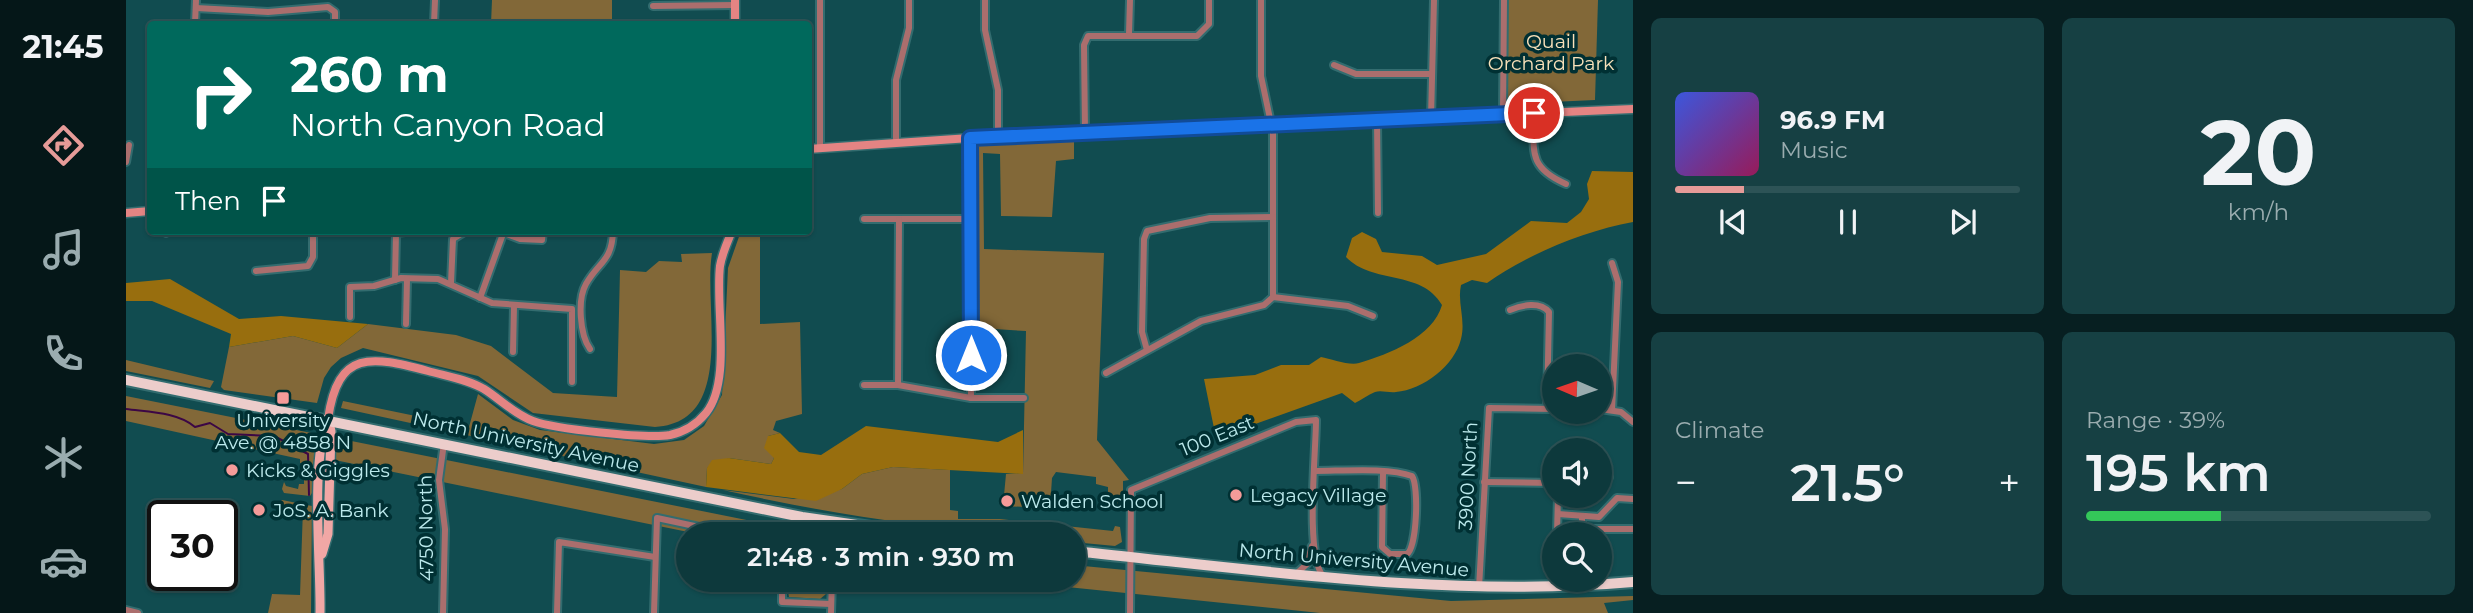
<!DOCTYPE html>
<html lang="en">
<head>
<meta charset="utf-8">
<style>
  body { margin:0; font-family:Montserrat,sans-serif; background:#164043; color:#f1f3f6; height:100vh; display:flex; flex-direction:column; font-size:26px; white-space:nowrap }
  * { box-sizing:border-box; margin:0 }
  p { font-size:23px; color:#9aacaf }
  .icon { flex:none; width:38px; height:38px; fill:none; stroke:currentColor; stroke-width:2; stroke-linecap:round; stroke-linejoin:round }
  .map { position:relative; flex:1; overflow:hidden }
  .details { display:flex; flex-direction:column; gap:18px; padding:18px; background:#071f21; width:840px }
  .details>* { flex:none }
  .hud { position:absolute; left:21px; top:21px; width:665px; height:214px; border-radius:7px; box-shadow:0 2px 5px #0004,0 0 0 2px #2d5356; background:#00695c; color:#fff; overflow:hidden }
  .needle { width:46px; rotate:272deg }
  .tools { position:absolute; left:1416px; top:354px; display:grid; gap:14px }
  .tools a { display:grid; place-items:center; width:70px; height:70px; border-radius:50%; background:#0d393c; box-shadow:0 2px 5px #0004,0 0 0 2px #2d5356; font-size:35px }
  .speed { position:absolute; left:21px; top:500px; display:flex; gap:14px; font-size:35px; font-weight:700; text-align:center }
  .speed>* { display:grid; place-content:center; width:91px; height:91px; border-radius:50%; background:#0d393c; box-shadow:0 2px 5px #0004,0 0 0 2px #2d5356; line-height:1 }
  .speed .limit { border:4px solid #111; border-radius:10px; background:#fff; color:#111 }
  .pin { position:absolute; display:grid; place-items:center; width:60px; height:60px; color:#fff; margin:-30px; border:4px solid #fff; border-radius:50%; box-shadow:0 2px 7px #0007 }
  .me { position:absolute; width:77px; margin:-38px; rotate:0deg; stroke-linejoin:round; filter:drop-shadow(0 0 5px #0008) }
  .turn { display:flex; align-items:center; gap:24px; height:147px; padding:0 28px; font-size:32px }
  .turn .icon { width:91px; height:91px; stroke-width:2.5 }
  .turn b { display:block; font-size:49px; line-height:60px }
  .then { display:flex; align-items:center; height:66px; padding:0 28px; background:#0003; gap:14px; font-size:26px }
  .big { font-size:52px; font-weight:600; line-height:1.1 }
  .details .widget { flex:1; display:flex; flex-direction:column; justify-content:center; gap:10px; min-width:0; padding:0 24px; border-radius:10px; background:#164043 }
  .details .dial { align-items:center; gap:0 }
  .dial b { font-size:91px; line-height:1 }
  .song { display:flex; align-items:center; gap:21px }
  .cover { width:84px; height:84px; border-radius:10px; background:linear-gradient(135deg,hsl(230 70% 55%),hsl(330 70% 35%)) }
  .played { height:7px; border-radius:4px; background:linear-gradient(90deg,#e69b98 20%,#2d5356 20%) }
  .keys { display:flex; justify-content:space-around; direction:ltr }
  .heat { display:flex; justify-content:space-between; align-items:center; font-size:38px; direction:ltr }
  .charge { height:10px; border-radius:5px; background:linear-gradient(90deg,#34c759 39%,#2d5356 0) }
  .details .tiles { flex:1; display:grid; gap:18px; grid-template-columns:repeat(2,1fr) }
  .trip { position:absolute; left:550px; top:522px; width:410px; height:70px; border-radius:35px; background:#0d393c; box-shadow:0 2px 5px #0004,0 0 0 2px #2d5356; font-weight:600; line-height:70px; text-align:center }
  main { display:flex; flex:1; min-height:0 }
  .dock { display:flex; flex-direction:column; width:126px; justify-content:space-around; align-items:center; background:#051718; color:#9aacaf }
  .dock .icon { width:49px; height:49px }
  .dock .active { color:#e69b98 }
  .dock b { font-size:32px; color:#f1f3f6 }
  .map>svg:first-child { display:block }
  .green { fill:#826838 }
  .forest { fill:#986e0e }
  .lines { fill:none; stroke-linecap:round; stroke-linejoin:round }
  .stream { stroke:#3c0745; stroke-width:2 }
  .street-casing { stroke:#336c6f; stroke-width:10 }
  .secondary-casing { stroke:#336c6f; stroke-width:11 }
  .primary-casing { stroke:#336c6f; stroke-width:12 }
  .highway-casing { stroke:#336c6f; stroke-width:14 }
  .street { stroke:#ab6e6d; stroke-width:6 }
  .secondary { stroke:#e48483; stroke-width:8 }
  .primary { stroke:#f1a7a5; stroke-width:9 }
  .highway { stroke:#eccdcb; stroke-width:10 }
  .route-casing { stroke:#114b97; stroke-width:18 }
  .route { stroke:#1a73e8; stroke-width:12 }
  .poi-dot { fill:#f59b99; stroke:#003033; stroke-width:2.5 }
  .labels { text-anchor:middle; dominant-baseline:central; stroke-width:7; stroke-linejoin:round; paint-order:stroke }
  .park-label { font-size:19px; fill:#f8e1ba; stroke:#003033 }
  .poi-label { font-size:19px; fill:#bceaed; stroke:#003033; text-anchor:start }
  .street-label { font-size:19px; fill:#bceaed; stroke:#003033 }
</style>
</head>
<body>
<main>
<nav class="dock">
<b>21:45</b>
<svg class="icon active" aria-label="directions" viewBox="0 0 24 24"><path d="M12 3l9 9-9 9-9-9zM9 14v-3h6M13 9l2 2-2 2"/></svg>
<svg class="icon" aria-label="music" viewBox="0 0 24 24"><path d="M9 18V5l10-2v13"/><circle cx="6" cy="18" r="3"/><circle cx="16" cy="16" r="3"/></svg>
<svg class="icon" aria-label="phone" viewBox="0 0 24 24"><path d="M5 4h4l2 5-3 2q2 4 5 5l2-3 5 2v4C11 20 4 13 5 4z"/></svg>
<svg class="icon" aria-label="climate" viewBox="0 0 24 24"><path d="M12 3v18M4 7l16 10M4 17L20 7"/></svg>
<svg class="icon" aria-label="car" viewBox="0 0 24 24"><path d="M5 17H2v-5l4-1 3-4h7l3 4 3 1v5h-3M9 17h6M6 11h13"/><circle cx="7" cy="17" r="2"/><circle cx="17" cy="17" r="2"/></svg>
</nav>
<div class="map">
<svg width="1507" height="613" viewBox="0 0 1507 613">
  <rect width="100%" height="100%" fill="#114c50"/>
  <g class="green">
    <path d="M366 0H486V24H365Z"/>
    <path d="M1379 0H1472L1469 100 1379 104Z"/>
    <path d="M948 141V159L930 161 926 217 875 216 874 154 857 153 858 249 978 253 971 440 1003 480 997 481V503L982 506V487L970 484V477L930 472 926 478 924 508 877 506 880 474 897 473 900 331 852 328 849 145Z"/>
    <path d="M615 231H634V324L674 322 676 414 650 421 647 430 654 433 642 436 648 458 645 464 603 458 581 468 580 487 215 408 217 401 343 427 352 394 387 420 414 430 528 444 558 440 578 426 596 395 602 268Z"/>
    <path d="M586 253C577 309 611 422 529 427L407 413 352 376 237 348 215 358 205 367 198 378 191 403 98 390 95 387 103 347 167 336 211 348 242 324 330 335 365 346 427 393 491 397 494 270 520 272 533 261 556 262 555 254Z"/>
    <path d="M0 360 88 381 84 388 0 371Z"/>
    <path d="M0 396 691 534H572L189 456 186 493 184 496 158 493 156 489 158 482 160 486 172 489 173 484H178V464L174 463V459L0 421Z"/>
    <path d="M767 467 824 470V510L832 511V519H874L987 531 989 526 994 527 996 542 989 546 947 542V534C828 534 713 516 597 490L668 499 716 489 736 474Z"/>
    <path d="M156 500 186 506 185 613H142L146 594 174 595 177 508 152 504Z"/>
    <path d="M947 565 1325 601 1507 596V600L1478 603 1482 613H1194L863 579H947Z"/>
    <path d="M660 579H700V594L694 599 663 597Z"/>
  </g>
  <g class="forest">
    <path d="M1466 171 1507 172V222C1458 231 1402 254 1361 283L1346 280 1335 285C1331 303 1340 320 1335 339 1329 365 1297 390 1270 392 1263 393 1255 390 1249 392 1242 395 1235 400 1229 403L1216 393 1090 438 1078 379 1129 375 1155 365H1183L1195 357C1205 359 1224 366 1233 363 1263 354 1307 337 1316 305 1295 269 1247 285 1220 257L1226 238 1236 232 1250 239 1256 252 1296 256 1311 265 1360 254 1405 221 1441 223 1455 212 1463 199 1461 184Z"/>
    <path d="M44 279 113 319 155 316 242 324 211 348 167 336 103 347 105 334 26 301H0V283Z"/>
    <path d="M740 426 872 442 897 430V474L767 467 736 474 716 489 690 501 580 487 581 468 586 460 603 458 645 464 648 458 638 448 642 436 654 433 673 452 695 455Z"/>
  </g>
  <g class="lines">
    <path class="stream" d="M0 409C22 412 52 412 69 427L84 423 102 434 148 436 182 454 183 495"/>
    <g class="street-casing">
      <g id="street">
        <path d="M694 0V148"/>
        <path d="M859 0V30L872 90V137"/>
        <path d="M1135 0V76L1147 133V297"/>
        <path d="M527 6 609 5"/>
        <path d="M70 8 142 12 202 7 209 12V24"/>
        <path d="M69 24 70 0"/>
        <path d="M308 24 309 0"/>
        <path d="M1003 34 1004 0"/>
        <path d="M1208 65 1230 74H1306"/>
        <path d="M1408 113C1408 151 1401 167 1440 184"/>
        <path d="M1377 114 1378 0"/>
        <path d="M1305 118 1308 0"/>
        <path d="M1251 120 1252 213"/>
        <path d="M959 133 958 45 962 36H1071L1083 24V0"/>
        <path d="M844 138 845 398"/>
        <path d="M770 141V80L783 28V0"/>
        <path d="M0 162 3 145"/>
        <path d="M738 219H845"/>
        <path d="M40 231V233"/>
        <path d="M378 233 394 239 416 240 417 231"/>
        <path d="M1486 263 1492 282 1486 410"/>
        <path d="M130 271 182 266 187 257V231"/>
        <path d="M269 280 270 233 288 231"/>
        <path d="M325 283 327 239 340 231"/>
        <path d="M354 298 378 231"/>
        <path d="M1384 310C1396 305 1414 301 1423 312L1421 408"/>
        <path d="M224 317V287L248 286 275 278 312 279 366 303 446 309V382"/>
        <path d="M280 324 281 279"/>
        <path d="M464 349C454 335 451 300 460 284 473 261 486 262 487 231"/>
        <path d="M1021 350 1016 332 1018 239 1021 231 1084 218 1147 217"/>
        <path d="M387 352 388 306"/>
        <path d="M980 373 1075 321 1138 305 1147 297 1222 306 1247 316"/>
        <path d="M738 385H772L845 398H898"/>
        <path d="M772 385 773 220"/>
        <path d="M1474 409 1495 412 1507 422"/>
        <path d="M1189 471C1216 471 1263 467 1286 476 1293 486 1291 547 1281 554H1264L1256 547 1257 473"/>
        <path d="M1358 482 1428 483"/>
        <path d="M1474 483H1479L1483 477"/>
        <path d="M1432 514 1473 517 1491 498 1507 499"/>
        <path d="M1456 516V534"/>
        <path d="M1458 529H1507"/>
        <path d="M707 534V522"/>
        <path d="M1431 534 1432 495"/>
        <path d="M1170 574 1181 564 1186 546"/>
        <path d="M656 579V602L705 604"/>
        <path d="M1353 588 1363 408 1428 409"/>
        <path d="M0 610 12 613"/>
        <path d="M317 613 319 529 313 480 318 443"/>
        <path d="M431 613 433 542 529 557"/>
        <path d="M528 613 531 518 606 534"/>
        <path d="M705 613 706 579"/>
        <path d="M1004 613 1005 490 1170 422 1190 420C1190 452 1179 555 1197 576"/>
      </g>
    </g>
    <g class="secondary-casing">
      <g id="secondary">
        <path d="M609 0V24"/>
        <path d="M682 149 844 138 1507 109"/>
        <path d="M0 213 24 211"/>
        <path d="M202 419C212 349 245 356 302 371 320 376 341 379 358 389 374 399 388 414 407 421 428 429 521 439 544 435 558 432 571 424 580 413 606 381 589 307 594 266 596 254 601 243 606 231"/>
      </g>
    </g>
    <g class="primary-casing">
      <g id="primary">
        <path d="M196 554 202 534 205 431 202 419"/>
        <path d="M194 613C195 563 184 461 202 419"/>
      </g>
    </g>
    <g class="highway-casing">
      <g id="highway">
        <path d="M0 380 676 517 793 534"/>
        <path d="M947 551C1134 570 1319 598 1507 582"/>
      </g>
    </g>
    <use href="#street" class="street"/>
    <use href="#secondary" class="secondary"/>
    <use href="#primary" class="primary"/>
    <use href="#highway" class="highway"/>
  </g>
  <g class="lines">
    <g class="route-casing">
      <path id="route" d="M845 355 844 138 1408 113"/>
    </g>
    <use href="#route" class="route"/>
  </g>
  <g class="poi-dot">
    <rect x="150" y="391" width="14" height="14" rx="3.5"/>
    <circle cx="106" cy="470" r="7"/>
    <circle cx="1110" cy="495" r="7"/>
    <circle cx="881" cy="501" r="7"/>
    <circle cx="133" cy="510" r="7"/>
  </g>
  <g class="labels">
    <g class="park-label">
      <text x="1425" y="41">Quail<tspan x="1425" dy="22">Orchard Park</tspan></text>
    </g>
    <g class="poi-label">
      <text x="157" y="420" text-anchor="middle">University<tspan x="157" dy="22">Ave. @ 4858 N</tspan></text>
      <text x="120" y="470">Kicks &amp; Giggles</text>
      <text x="1124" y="495">Legacy Village</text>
      <text x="895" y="501">Walden School</text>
      <text x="147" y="510">JoS. A. Bank</text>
    </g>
    <g class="street-label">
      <text transform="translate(1091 436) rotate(-22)">100 East</text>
      <text transform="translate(400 442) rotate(12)">North University Avenue</text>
      <text transform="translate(1342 476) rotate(-87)">3900 North</text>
      <text transform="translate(300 528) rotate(-91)">4750 North</text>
      <text transform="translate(1228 560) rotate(5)">North University Avenue</text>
    </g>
  </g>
</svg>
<div class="tools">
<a><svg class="needle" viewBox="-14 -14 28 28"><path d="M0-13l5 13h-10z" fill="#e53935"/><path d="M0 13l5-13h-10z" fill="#9aacaf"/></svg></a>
<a><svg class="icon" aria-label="sound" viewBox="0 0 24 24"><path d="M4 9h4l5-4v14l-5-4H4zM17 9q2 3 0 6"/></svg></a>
<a><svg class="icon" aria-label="search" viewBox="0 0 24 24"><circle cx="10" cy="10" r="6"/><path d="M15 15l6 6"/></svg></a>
</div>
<div class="speed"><div class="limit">30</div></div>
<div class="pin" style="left:1408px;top:113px;background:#d93025"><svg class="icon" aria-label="arrive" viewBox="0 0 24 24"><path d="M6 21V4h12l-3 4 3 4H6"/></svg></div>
<svg class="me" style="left:845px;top:355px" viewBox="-20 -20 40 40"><circle r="17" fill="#1a73e8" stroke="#fff" stroke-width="3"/><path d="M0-11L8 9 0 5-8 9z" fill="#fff"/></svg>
<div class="trip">21:48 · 3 min · 930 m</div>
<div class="hud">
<div class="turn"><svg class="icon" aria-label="right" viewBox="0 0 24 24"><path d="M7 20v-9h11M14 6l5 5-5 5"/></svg><div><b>260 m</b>North Canyon Road</div></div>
<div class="then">Then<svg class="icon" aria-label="arrive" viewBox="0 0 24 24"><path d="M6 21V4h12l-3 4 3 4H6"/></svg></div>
</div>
</div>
<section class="details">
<div class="tiles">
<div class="widget">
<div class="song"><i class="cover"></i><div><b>96.9 FM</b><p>Music</p></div></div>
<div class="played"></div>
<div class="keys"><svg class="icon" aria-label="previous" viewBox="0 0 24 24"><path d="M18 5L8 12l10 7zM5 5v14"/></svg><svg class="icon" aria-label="pause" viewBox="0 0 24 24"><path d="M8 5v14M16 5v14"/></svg><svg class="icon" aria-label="next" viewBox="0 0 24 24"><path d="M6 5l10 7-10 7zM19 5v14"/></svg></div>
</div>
<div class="widget dial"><b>20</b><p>km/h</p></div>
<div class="widget"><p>Climate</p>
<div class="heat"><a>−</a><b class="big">21.5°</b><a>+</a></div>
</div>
<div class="widget"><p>Range · 39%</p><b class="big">195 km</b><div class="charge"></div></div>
</div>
</section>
</main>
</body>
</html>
